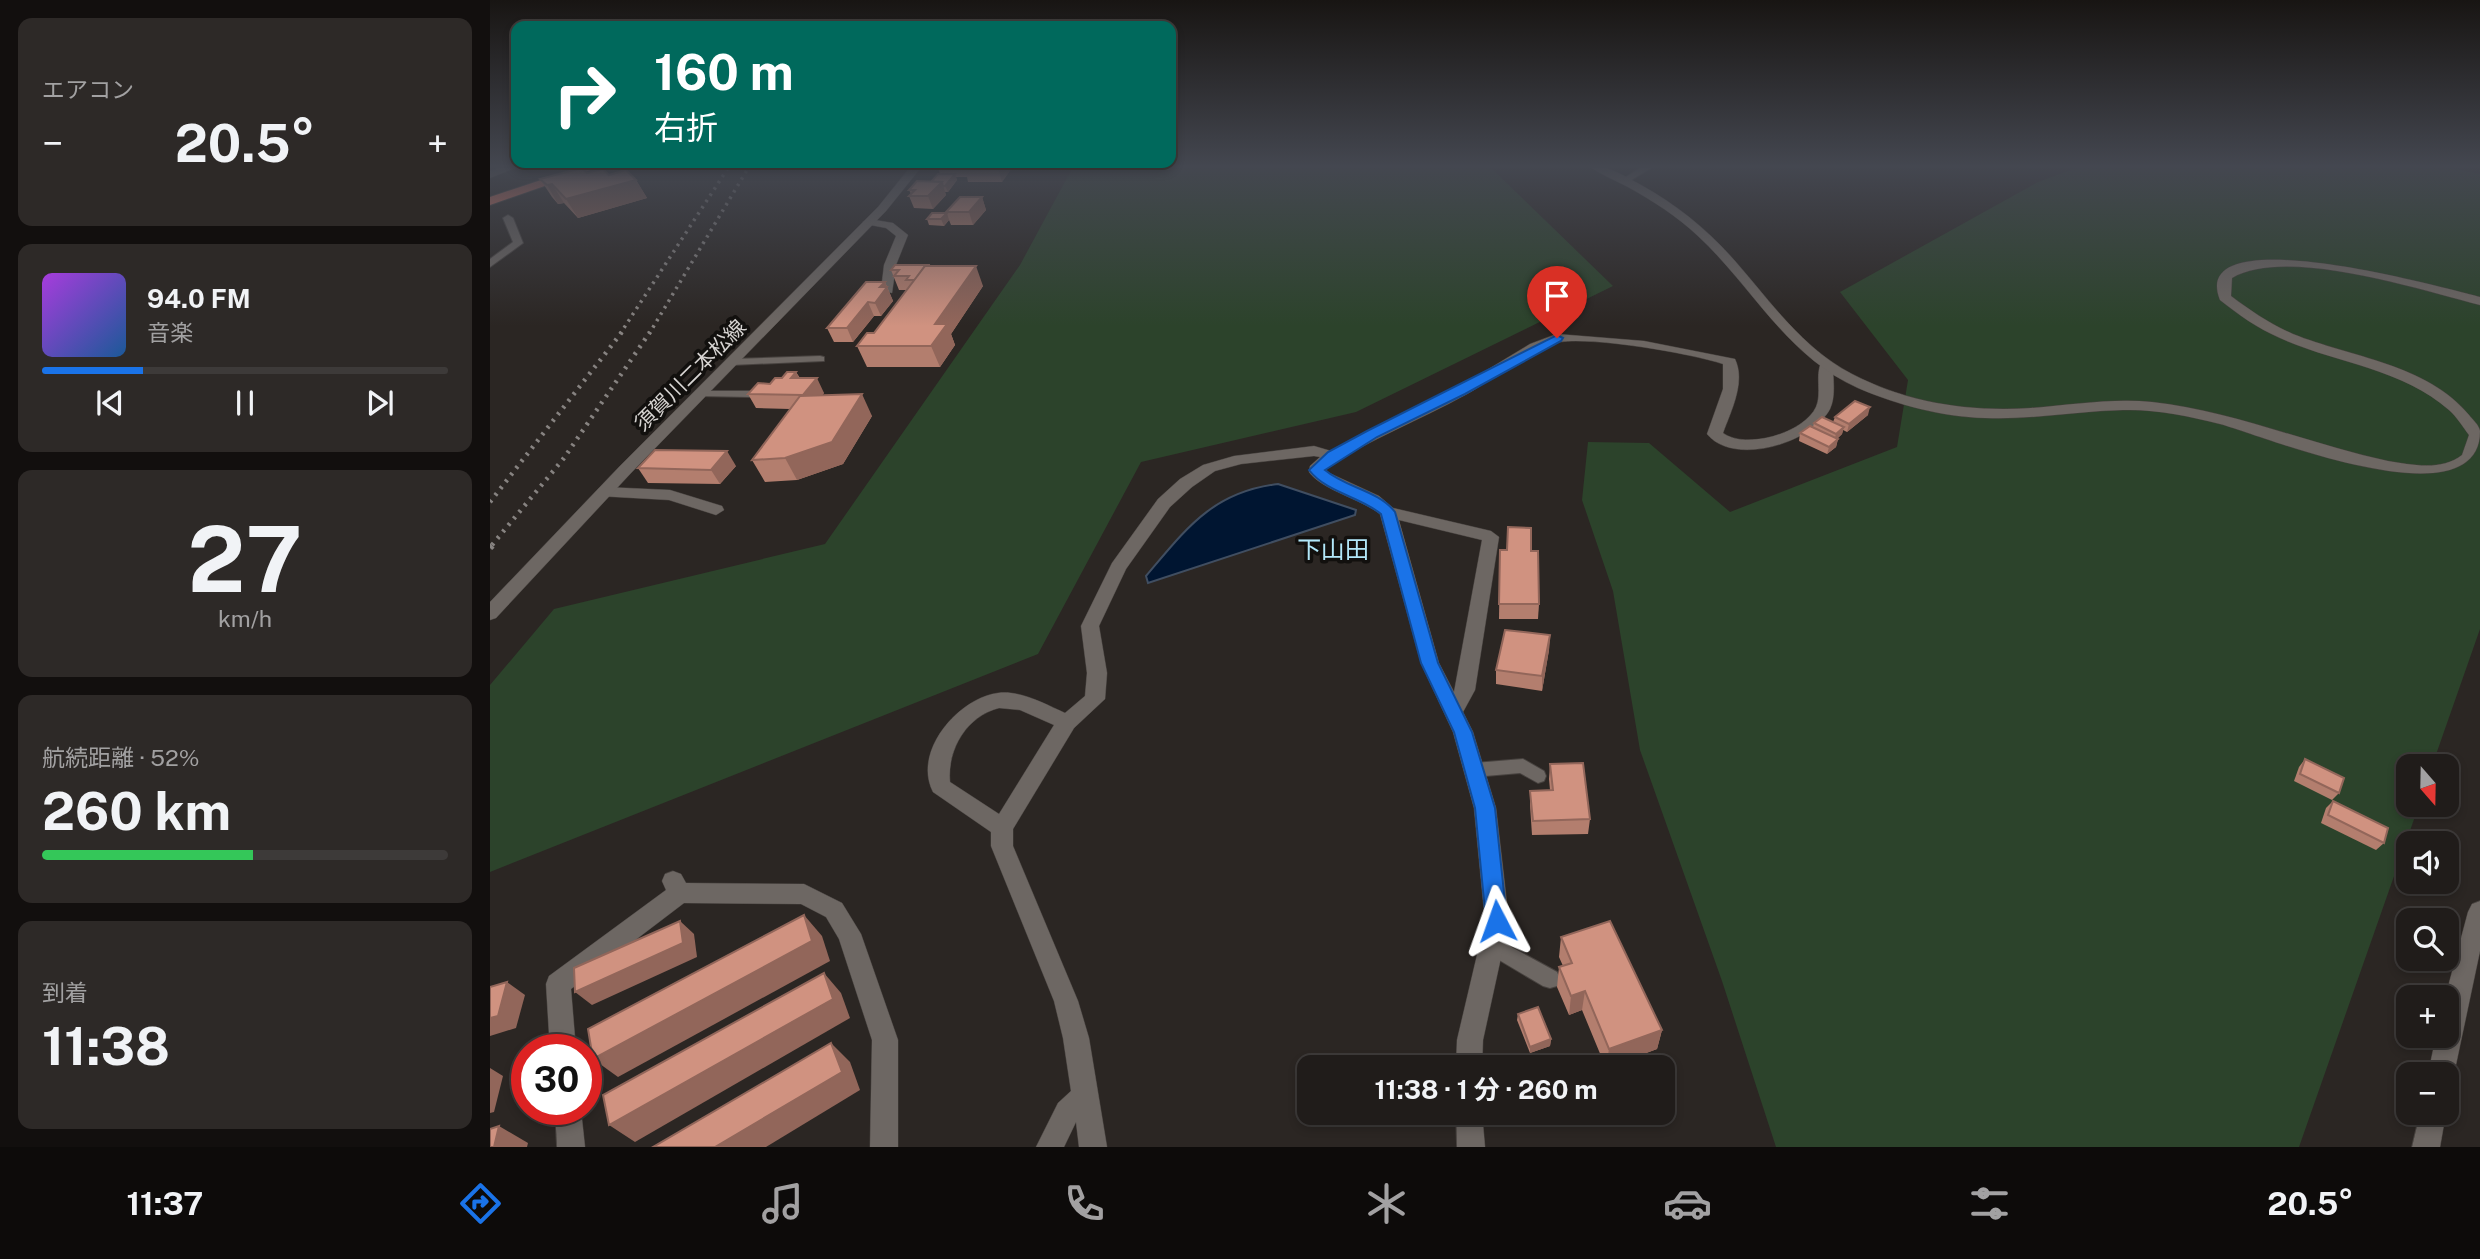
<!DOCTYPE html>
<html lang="ja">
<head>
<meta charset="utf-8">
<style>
  body { margin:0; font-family:"Public Sans","Noto Sans JP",sans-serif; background:#2d2927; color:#f1f3f6; height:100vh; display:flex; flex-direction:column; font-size:26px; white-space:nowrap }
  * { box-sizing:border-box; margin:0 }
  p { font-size:23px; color:#a2a1a2 }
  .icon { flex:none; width:38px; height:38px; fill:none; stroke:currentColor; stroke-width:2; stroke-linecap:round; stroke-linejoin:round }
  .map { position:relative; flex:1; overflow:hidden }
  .drawer { display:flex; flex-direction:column; gap:18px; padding:18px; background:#120f0e; width:490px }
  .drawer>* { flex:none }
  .banner { position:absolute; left:21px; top:21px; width:665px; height:147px; border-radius:14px; box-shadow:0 4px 10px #0003,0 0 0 2px #3d3a39; background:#00695c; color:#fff; overflow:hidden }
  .needle { width:46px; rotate:160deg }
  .fabs { position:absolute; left:1906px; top:754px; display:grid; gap:14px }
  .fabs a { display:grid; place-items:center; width:63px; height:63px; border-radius:14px; background:#201c1a; box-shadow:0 4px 10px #0003,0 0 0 2px #3d3a39; font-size:35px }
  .speed { position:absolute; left:21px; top:1034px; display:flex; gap:14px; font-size:35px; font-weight:700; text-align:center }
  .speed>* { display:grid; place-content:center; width:91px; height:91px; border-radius:50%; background:#201c1a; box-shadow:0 4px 10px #0003,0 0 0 2px #3d3a39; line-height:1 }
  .speed .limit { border:10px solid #d22; background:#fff; color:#111 }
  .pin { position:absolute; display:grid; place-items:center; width:60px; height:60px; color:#fff; margin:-72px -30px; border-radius:50% 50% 50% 0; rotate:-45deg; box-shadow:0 0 7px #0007 }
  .pin .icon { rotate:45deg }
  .me { position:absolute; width:77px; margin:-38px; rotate:356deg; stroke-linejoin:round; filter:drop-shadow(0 0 5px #0008) }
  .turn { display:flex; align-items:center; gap:24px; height:147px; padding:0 28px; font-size:32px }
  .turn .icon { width:91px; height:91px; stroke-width:2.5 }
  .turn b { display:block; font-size:49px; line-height:60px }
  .big { font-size:52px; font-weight:700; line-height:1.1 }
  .drawer .widget { flex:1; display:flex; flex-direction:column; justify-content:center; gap:10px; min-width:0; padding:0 24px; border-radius:14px; background:#2d2927 }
  .drawer .dial { align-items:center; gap:0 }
  .dial b { font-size:91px; line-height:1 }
  .song { display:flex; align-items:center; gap:21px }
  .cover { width:84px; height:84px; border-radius:10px; background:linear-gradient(135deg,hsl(280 70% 55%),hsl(210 70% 35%)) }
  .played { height:7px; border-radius:4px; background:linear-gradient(90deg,#1a73e8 25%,#3d3a39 25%) }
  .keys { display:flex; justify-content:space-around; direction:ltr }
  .heat { display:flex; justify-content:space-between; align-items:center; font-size:38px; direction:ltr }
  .charge { height:10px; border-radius:5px; background:linear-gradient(90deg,#34c759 52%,#3d3a39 0) }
  .trip { position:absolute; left:807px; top:1055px; width:378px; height:70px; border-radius:14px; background:#201c1a; box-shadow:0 4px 10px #0003,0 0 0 2px #3d3a39; font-weight:700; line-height:70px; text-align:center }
  .dock { display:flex; height:112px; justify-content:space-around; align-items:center; background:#0d0b0a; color:#a2a1a2 }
  .dock .icon { width:49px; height:49px }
  .dock .active { color:#1a73e8 }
  .dock b { font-size:32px; color:#f1f3f6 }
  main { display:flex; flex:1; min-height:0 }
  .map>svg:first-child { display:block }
  .green { fill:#2c432b }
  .water { fill:#001531; stroke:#404e61; stroke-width:2 }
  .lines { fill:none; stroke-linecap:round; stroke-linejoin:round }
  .lane-casing { stroke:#47423f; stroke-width:2 }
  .street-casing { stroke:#47423f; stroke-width:1 }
  .secondary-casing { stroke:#47423f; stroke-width:1 }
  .highway-casing { stroke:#47423f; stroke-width:2 }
  .lane { fill:#6d6763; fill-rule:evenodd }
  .street { fill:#6d6763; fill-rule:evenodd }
  .secondary { fill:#6d6763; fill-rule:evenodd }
  .highway { fill:#f07b66; fill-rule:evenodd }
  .rail-far2 { stroke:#878381; stroke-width:3.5; stroke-dasharray:2.5 5; stroke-linecap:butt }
  .rail-far1 { stroke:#878381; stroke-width:4.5; stroke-dasharray:2.5 6; stroke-linecap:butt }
  .rail { stroke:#878381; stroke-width:6; stroke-dasharray:3.5 8; stroke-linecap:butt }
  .wall { fill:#b37e6e }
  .shaded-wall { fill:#92665a }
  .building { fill:#d09280; stroke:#92665a; stroke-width:2 }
  .route { fill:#1a73e8; stroke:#114b97; stroke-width:2 }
  .labels { text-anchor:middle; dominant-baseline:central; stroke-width:7; stroke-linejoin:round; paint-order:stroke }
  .street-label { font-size:21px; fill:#d7d4d2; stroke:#12100e }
  .quarter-label { font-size:24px; fill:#b2e7f9; stroke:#12100e }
</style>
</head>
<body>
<main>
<section class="drawer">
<div class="widget"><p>エアコン</p>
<div class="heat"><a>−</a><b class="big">20.5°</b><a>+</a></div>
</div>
<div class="widget">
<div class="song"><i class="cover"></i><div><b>94.0 FM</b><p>音楽</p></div></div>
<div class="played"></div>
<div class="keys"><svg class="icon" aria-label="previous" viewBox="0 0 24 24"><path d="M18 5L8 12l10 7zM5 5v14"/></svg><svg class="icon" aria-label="pause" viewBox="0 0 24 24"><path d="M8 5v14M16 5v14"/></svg><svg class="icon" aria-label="next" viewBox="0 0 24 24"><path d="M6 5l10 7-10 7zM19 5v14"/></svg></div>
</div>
<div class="widget dial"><b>27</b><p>km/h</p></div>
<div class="widget"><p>航続距離 · 52%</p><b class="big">260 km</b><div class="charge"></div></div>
<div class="widget"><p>到着</p><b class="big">11:38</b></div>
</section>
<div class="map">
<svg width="1990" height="1147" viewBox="0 0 1990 1147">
  <rect width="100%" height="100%" fill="#2b2623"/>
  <g class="green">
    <path d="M584 165H998L1123 286 866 412 651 462 548 654 0 872V685L64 609 335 544 530 265Z"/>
    <path d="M1594 165H1948L1990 174V629L1942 766H1918V805H1929L1809 1147H1286L1232 981 1150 750 1123 591 1092 500 1098 442 1159 443 1240 512 1407 447 1418 380 1350 292 1548 182Z"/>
  </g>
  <path class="water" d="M788 484 866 510 865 515 658 583 656 576C696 529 722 492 788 484Z"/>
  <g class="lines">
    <g class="lane-casing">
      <g id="lane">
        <path d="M1155 165H1166L1138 182 1131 180Z"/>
        <path d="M18 215 23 218 33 243 0 267V259L23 242 13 218Z"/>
        <path d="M330 356 334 357V361L242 365 236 362 242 359Z"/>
        <path d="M211 391H261L267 394 261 397 207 396V392Z"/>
        <path d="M1033 759 1054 771 1056 776 1054 781 1048 783 1030 773 984 777 978 775 976 770 978 765 984 763Z"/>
        <path d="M1001 936 1067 972 1070 979 1067 986 1060 988 1053 986 994 951 992 945 994 939Z"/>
      </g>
    </g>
    <g class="street-casing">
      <g id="street">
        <path d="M17 165H33L0 178V171Z"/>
        <path d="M379 219 403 223 418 235 406 265 402 293 391 290 394 265 406 236 396 228 375 224 373 222Z"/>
        <path d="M1067 334 1154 341 1245 359C1256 382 1241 411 1233 433 1256 450 1314 433 1326 407 1332 393 1325 376 1331 363H1341L1343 366C1343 380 1346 396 1340 409 1322 443 1244 467 1217 434L1233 389V364C1199 353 1105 337 1070 342 1040 346 1004 379 977 394 930 420 880 439 836 468L837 472 889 496 903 508 1001 531 1009 537 985 690 973 712 983 732 1006 808 1019 921 993 1040 992 1068H966L967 1040 995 921 984 808 963 732 931 663 890 514C871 499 832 490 819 472L820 466 830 457 824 456 751 464 725 471 702 487 680 507 636 569 609 626 617 673 615 699 584 728 523 829V846L588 1001 599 1038 617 1147H589L586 1122 574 1147H546L568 1103 581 1091 573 1038 564 1001 501 846V832L443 792C422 751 469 698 508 693 530 690 555 704 575 713L595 696 597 673 591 626 622 563 668 499 690 479 713 465 744 456 824 446 841 451 969 387 1040 344ZM909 520 992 540 964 692 949 663ZM509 708 530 710 564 725 509 814 460 782C457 749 477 716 509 708Z"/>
        <path d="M114 487 180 490 232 506 234 510 226 515 179 500 108 496 106 492Z"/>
        <path d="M183 871 191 874 196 883 314 884 352 903 371 934 408 1040V1147H380L382 1040 349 939 336 917 311 904 194 903 81 989 86 1050H60L56 984 59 976 176 890 172 881 175 874Z"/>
        <path d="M65 1110H91L95 1147H67Z"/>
        <path d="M966 1113H992L995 1147H967Z"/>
      </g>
    </g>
    <g class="secondary-casing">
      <g id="secondary">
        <path d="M422 165H433L396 211 141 473 6 618 0 620V602L129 467 388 207Z"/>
        <path d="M1098 165C1118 165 1134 176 1151 185 1187 205 1218 230 1245 261 1281 302 1312 348 1362 374 1418 403 1478 412 1541 408 1581 405 1622 398 1662 402 1743 411 1819 444 1898 461 1922 465 1952 471 1972 455L1979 435C1973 427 1967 417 1959 410 1912 368 1845 363 1790 338 1767 328 1749 315 1730 300 1696 215 1961 290 1990 297V305C1930 290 1796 246 1742 278L1741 296C1761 311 1780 324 1803 334 1860 357 1937 364 1979 415 1983 420 1989 425 1990 431 1990 526 1766 433 1730 424 1698 416 1666 409 1633 410 1587 411 1541 420 1495 418 1452 417 1408 405 1368 388 1296 356 1263 287 1208 236 1187 216 1163 201 1138 187 1125 180 1109 174 1098 165Z"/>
        <path d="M1990 901V951L1964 1074 1956 1085V1074H1938L1946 1036H1956L1955 998 1978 912 1982 904Z"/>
        <path d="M1930 1113H1956L1950 1147H1922Z"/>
      </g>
    </g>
    <g class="highway-casing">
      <path id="highway" d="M96 165H115L0 205V197Z"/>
    </g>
    <use href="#lane" class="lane"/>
    <use href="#street" class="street"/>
    <use href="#secondary" class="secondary"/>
    <use href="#highway" class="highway"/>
    <g class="rail-far2">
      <path d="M130 334 240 165"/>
      <path d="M159 334 260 165"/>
    </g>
    <g class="rail-far1">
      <path d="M0 502 132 332"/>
      <path d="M2 545 74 458 160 332"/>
    </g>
    <path class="rail" d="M0 548 4 544"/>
  </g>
  <g class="wall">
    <path d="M447 165H524L512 182H478L477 177H466L467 180 458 192H455L456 195 443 209 424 208 419 196 421 194 419 190 441 182 450 174Z"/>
    <path d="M97 173 146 180 157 198 88 218 74 203 68 204 62 197 50 179Z"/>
    <path d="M492 197 496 210 483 225H461L459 220 454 226 439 225 437 219 457 213 456 212Z"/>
    <path d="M440 265 493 286 461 334 465 345 450 367H377L367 346 384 333 417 290H409L401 270Z"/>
    <path d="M395 282 403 301 391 316H384L363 342H344L337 328Z"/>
    <path d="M306 372 310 378 334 393 332 395 382 416 353 464 307 480 275 482 262 460 300 409 266 408 258 394Z"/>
    <path d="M1378 415 1357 432 1353 430 1352 434 1347 439H1348L1346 447 1337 454 1309 441 1310 433 1323 427 1324 423 1343 422 1345 417Z"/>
    <path d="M246 466 230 484 158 483 148 468Z"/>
    <path d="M1010 550 1041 551 1049 604 1048 619H1009Z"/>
    <path d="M1060 635 1059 650 1052 691 1006 684V670Z"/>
    <path d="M1815 759 1849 793 1842 800 1804 781 1809 767Z"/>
    <path d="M1060 764 1100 819 1098 834 1042 835 1040 805V791L1060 790 1059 779Z"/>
    <path d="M1843 801 1894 843 1886 850 1831 823 1836 808Z"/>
    <path d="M1071 937 1172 1030 1167 1049 1116 1068 1092 1010 1079 1015 1067 987 1069 967 1073 966 1069 957Z"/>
    <path d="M1028 1014 1061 1039 1060 1046 1040 1053 1027 1020Z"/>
  </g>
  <g class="shaded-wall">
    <path d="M507 165H524L512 182Z"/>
    <path d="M465 174 467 180 458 192 455 186Z"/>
    <path d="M146 180 157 198 88 218 76 199Z"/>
    <path d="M452 182 456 195 443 209 438 196Z"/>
    <path d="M62 184 74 203 68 204 57 185Z"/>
    <path d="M492 197 496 210 483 225 479 212Z"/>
    <path d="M457 213 459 220 454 226 451 219Z"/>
    <path d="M486 266 493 286 461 334 465 345 450 367 441 346 445 324Z"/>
    <path d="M395 282 403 301 391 316 385 303 390 287Z"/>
    <path d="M378 302 384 316 363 342 357 328Z"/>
    <path d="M306 372 314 386 301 378Z"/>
    <path d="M327 378 334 393 321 409 313 395Z"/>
    <path d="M372 394 382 416 353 464 307 480 295 458Z"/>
    <path d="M1380 407 1378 415 1357 432 1359 424Z"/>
    <path d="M1354 427 1352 434 1344 441 1346 434Z"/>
    <path d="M1348 439 1346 447 1337 454 1339 447Z"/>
    <path d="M237 451 246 466 230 484 221 470Z"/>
    <path d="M1060 635 1059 650 1052 691V676Z"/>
    <path d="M314 915 332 936 340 961 128 1077 103 1059Z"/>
    <path d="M190 921 204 934 207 957 102 1005 85 992Z"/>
    <path d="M334 973 351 993 360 1018 145 1142 119 1125Z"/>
    <path d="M17 982 35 995 26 1028 0 1036V1018Z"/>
    <path d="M1095 991 1092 1010 1079 1015 1081 996Z"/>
    <path d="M1172 1030 1167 1049 1116 1068 1119 1049Z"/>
    <path d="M1061 1039 1060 1046 1040 1053V1047Z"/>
    <path d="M341 1043 360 1062 370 1090 276 1147H225Z"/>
    <path d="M0 1068 13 1076 4 1112 0 1113Z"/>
    <path d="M9 1126 38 1143 37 1147H4Z"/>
  </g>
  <g class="building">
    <path d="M92 168 97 173 113 169 119 175 136 170 146 180 76 199 62 184 57 185 50 179Z"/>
    <path d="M448 174H465L455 186H453L452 182H441Z"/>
    <path d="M427 181 452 182 438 196H419L425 190H419Z"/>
    <path d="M470 197H492L479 212H456Z"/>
    <path d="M442 213H457L451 219H437Z"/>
    <path d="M405 265H440L435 266 425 280H416L419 276H404L409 270H401Z"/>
    <path d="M435 266H486L445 324H457L441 346H367L377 333H384Z"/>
    <path d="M376 282H395L390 287H397L385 303 378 302 357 328H337Z"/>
    <path d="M297 372H306L301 378H327L313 395 258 394 268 383 280 384 285 378H292Z"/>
    <path d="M372 394 342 442 295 458 262 460 310 396Z"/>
    <path d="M1365 401 1380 407 1359 424 1345 417Z"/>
    <path d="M1332 417 1354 427 1346 434 1324 423Z"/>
    <path d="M1320 426 1348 439 1339 447 1310 433Z"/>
    <path d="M165 450 237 451 221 470 148 468Z"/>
    <path d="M1018 527 1041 528V551H1048L1049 604H1009L1010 550H1017Z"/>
    <path d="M1015 630 1060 635 1052 676 1006 670Z"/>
    <path d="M1815 759 1854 778 1849 793 1810 774Z"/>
    <path d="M1093 763 1100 819 1043 821 1040 791 1063 790 1060 764Z"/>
    <path d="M1843 801 1898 828 1894 843 1838 815Z"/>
    <path d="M314 915 322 941 103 1059 98 1029Z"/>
    <path d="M190 921 193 943 85 992 84 968Z"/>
    <path d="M1120 921 1172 1030 1119 1049 1095 991 1081 996 1069 967 1082 963 1071 937Z"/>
    <path d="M334 973 343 999 119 1125 113 1095Z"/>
    <path d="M17 982 8 1016 0 1018V987Z"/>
    <path d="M1048 1007 1061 1039 1040 1047 1028 1014Z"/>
    <path d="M341 1043 352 1072 225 1147H163Z"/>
    <path d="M9 1126 4 1147H0V1129Z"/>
  </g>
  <linearGradient id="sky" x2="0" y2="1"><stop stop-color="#181513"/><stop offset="0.51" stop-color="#444750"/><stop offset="1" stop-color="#444750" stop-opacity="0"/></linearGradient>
  <rect width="1990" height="326" fill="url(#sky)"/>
  <path class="route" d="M1067 335 1073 338 1071 341 975 394 887 437 835 470C856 488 888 490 905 512L948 663 982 732 1005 808 1017 921 1014 928 1007 931 999 928 996 921 985 808 964 732 931 663 891 514C869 496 837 493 819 470L838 452 877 431Z"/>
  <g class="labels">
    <g class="street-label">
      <text transform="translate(200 375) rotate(-45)">須賀川二本松線</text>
    </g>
    <g class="quarter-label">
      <text x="843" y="549">下山田</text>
    </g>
  </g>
</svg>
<div class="fabs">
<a><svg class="needle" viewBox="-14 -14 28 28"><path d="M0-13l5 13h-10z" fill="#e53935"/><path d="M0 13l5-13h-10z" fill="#a2a1a2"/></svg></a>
<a><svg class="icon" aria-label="sound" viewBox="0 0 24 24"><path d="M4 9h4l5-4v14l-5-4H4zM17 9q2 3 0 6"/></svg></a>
<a><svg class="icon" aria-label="search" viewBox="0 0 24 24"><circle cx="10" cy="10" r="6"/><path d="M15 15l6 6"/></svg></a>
<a>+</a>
<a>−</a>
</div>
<div class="speed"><div class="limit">30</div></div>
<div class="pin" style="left:1067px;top:338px;background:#d93025"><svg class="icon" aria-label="arrive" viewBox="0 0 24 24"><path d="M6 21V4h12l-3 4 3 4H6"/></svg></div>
<svg class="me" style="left:1007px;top:921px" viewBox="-20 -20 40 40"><path d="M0-17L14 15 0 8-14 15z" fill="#1a73e8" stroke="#fff" stroke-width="4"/></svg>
<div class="trip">11:38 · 1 分 · 260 m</div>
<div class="banner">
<div class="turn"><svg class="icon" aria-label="right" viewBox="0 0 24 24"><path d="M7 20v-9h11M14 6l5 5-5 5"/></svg><div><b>160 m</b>右折</div></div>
</div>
</div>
</main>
<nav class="dock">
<b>11:37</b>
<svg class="icon active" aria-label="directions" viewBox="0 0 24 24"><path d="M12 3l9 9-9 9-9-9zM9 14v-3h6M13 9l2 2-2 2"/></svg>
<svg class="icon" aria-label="music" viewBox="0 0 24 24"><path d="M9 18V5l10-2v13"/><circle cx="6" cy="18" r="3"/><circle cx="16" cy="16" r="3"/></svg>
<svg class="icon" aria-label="phone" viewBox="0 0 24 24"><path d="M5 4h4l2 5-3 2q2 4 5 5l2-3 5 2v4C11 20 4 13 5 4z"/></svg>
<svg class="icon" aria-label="climate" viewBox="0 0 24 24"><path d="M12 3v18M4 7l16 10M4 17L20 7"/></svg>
<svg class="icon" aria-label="car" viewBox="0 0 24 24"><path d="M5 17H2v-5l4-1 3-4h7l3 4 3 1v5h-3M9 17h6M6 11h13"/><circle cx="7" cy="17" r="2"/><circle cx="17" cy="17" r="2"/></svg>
<svg class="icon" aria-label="filters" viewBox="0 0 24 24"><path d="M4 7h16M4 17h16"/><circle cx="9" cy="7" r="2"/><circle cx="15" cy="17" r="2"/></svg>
<b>20.5°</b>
</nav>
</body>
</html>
